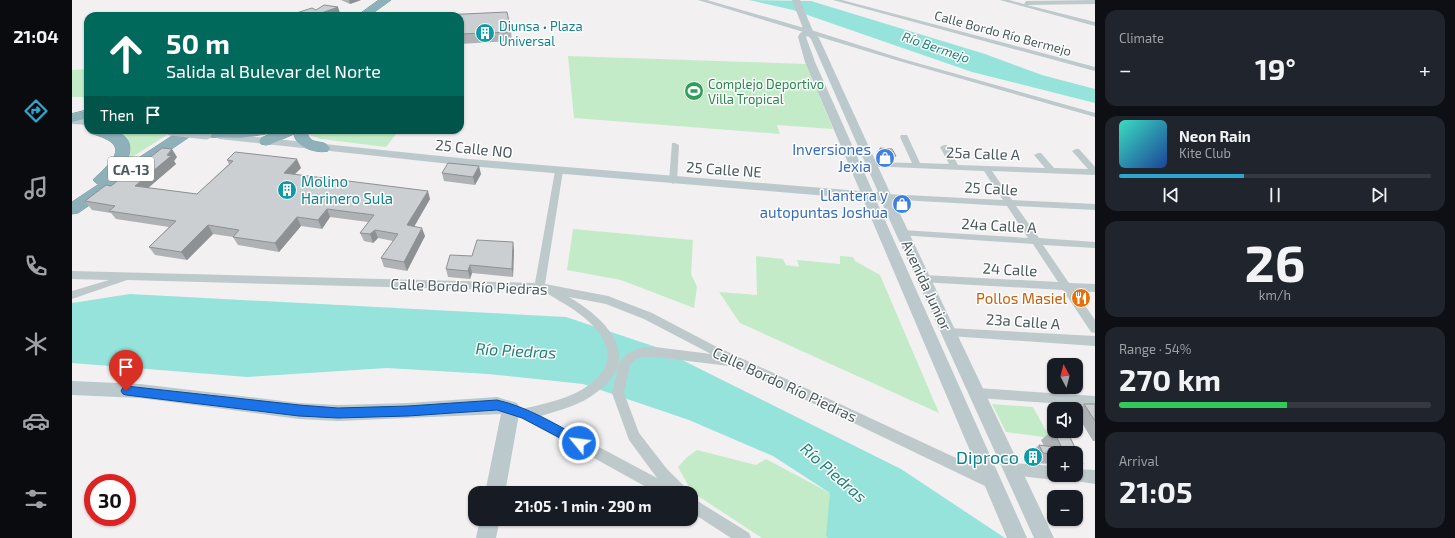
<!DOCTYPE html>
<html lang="en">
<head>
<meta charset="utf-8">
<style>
  body { margin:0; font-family:"Exo 2",sans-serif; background:#20242c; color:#f1f3f6; height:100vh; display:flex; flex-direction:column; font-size:15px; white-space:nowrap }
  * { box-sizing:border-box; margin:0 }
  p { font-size:13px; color:#9ea1a6 }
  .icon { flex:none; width:22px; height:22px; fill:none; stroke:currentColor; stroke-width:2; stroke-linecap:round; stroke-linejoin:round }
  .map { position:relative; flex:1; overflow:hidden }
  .drawer { display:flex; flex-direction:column; gap:10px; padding:10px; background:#0d0f14; width:360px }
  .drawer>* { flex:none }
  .hud { position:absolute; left:12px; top:12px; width:380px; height:122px; border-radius:12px; box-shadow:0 1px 3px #0004; background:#00695c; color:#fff; overflow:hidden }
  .needle { width:26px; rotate:353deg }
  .tools { position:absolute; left:975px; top:358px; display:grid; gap:8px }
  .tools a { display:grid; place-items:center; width:36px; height:36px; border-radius:8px; background:#171b24; box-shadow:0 1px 3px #0004; font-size:20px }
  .speed { position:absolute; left:12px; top:474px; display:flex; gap:8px; font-size:20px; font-weight:700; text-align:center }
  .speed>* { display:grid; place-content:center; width:52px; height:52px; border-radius:50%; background:#171b24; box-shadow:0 1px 3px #0004; line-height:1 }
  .speed .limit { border:6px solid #d22; background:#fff; color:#111 }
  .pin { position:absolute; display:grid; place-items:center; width:34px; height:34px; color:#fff; margin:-41px -17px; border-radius:50% 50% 50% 0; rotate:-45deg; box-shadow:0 0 4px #0007 }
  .pin .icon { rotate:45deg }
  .me { position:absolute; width:44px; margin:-22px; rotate:299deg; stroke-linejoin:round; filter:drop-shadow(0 0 3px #0008) }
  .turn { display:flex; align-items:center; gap:14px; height:84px; padding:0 16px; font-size:18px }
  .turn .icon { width:52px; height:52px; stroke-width:2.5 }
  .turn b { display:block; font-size:28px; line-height:34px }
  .then { display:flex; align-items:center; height:38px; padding:0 16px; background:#0003; gap:8px; font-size:15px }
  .big { font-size:30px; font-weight:700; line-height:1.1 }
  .drawer .widget { flex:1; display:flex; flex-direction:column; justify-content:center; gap:6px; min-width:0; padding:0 14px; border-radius:12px; background:#20242c }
  .drawer .dial { align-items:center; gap:0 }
  .dial b { font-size:52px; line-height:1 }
  .song { display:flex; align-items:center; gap:12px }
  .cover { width:48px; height:48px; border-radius:6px; background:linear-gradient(135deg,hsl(170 70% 55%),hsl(220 70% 35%)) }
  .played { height:4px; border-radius:2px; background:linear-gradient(90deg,#2da6d0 40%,#363941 40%) }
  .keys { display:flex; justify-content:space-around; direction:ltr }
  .heat { display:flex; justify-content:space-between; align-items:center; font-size:22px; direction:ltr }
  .charge { height:6px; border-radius:3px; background:linear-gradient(90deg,#34c759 54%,#363941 0) }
  .trip { position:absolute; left:396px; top:486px; width:230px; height:40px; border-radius:12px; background:#171b24; box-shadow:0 1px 3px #0004; font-weight:700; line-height:40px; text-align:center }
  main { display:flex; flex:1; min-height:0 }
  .tabs { display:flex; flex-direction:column; width:72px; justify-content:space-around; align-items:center; background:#090b0e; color:#9ea1a6 }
  .tabs .icon { width:28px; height:28px }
  .tabs .current { color:#2da6d0 }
  .tabs b { font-size:18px; color:#f1f3f6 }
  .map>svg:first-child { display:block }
  .green { fill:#c4ebc7 }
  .water { fill:#96e3db }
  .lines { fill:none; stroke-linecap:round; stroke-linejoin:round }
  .highway-casing { stroke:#799ca5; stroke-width:1 }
  .street { fill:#bec9cb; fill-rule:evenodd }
  .secondary { fill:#bbc9cd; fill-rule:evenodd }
  .highway { fill:#8eb0b9; fill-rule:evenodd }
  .secondary-bridge { stroke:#bbc9cd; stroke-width:11 }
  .wall { fill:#afb2b5 }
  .shaded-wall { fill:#8e9193 }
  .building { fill:#cbcfd2; stroke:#8e9193 }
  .route { fill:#1a73e8; stroke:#114b97 }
  .labels { text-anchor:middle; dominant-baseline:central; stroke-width:3; stroke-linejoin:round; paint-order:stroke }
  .far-culture-label { font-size:13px; fill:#0d838f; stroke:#fff; text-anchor:start }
  .far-street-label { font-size:13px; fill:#4a595c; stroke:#fff }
  .far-water-label { font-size:13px; font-style:italic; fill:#1a8177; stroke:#fff }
  .far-leisure-label { font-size:13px; fill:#27864d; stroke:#fff; text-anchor:start }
  .shield { fill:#fff; stroke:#808b8d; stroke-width:1 }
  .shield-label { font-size:14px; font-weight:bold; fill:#4a595c }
  .street-label { font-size:15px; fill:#4a595c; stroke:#fff }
  .shop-label { font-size:15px; fill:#366cbe; stroke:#fff; text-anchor:end }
  .culture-label { font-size:15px; fill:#0d838f; stroke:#fff; text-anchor:start }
  .food-label { font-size:15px; fill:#c56008; stroke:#fff; text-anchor:end }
  .water-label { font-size:16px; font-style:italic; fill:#1a8177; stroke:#fff }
  .near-culture-label { font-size:18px; fill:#0d838f; stroke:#fff; text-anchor:end }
</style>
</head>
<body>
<main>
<nav class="tabs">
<b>21:04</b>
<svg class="icon current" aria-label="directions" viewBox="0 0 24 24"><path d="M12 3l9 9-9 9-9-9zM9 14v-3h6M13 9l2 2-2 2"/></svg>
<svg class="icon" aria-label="music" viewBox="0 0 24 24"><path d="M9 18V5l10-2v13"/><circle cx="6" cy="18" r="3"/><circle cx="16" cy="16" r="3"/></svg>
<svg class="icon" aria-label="phone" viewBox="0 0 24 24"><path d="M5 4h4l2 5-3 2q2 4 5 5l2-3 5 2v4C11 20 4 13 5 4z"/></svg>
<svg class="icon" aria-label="climate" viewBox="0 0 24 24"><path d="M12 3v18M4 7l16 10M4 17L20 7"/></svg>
<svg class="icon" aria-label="car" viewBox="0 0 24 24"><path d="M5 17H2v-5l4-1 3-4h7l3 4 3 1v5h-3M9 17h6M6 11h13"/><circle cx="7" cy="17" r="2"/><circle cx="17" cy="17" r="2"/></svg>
<svg class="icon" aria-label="filters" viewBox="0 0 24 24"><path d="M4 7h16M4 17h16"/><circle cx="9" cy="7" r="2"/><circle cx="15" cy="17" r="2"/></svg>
</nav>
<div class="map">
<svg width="1023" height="538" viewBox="0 0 1023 538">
  <rect width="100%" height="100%" fill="#f2f0f1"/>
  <g class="green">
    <path d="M496 56 734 64 761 129 705 125 708 134 502 118Z"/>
    <path d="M16 69V97H0V70Z"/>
    <path d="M32 130H73L98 133 49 164 55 155Z"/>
    <path d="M236 130H327L314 147 249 139 237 135Z"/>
    <path d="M501 229 621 240 619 274 625 287 622 308 549 280 495 270Z"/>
    <path d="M684 256 711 259 714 265 727 267 725 260 768 264V256L781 257 783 261 808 275 867 413 668 323 647 292 685 295Z"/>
    <path d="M920 404 961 407 978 438 934 432Z"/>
    <path d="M625 450 684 465 694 459 758 493V538H690L620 492 606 467 615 457Z"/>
  </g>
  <g class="water">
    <path d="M677 0 739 1 913 54 970 75 1023 89V103L900 72 721 10Z"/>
    <path d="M58 294 494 317 584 347 829 469 933 538H756L754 536 758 493 701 456 617 420 511 384 416 374 315 368 175 377 0 363V303Z"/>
  </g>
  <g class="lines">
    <g class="highway-casing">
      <g id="highway">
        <path d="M307 0H319L297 16H285Z"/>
        <path d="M16 110V118L0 122V114Z"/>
        <path d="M16 130C23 130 31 129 38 130 63 135 62 154 48 170L109 130H125L123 133 6 213 0 214V202L27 184 24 183 21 180C24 176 29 173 32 169 55 147 41 140 18 133Z"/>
        <path d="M137 130H203L201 133 207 130H235C237 148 251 137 258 148L256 151C245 154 223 147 222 134L199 144 194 145 189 144 187 141 189 138 200 133 168 138 133 137 131 134 133 131Z"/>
      </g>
    </g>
    <g class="street">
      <path d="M626 0H635L739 30 831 59 1023 113V117L827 61Z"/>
      <path d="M761 0H770L1023 67V71Z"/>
      <path d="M928 0H937L952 4 954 1 1023 0V4L955 5 1023 22V26Z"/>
      <path d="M829 135H835L836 137 848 163 877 164 868 147 872 145H875L886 165 973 168 962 155 966 153H969L982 168 1016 169 1000 151 1004 149H1007L1023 167V175L920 171 940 200 1023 204V210L944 206 967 238 1023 242V248L971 245 997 283 1023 284V292L1003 291 1023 320V333L1019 332 991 290 848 282 847 279 848 276 852 275 986 282 961 244 827 235 825 233 827 231 830 230 956 238 935 206 811 199 810 197 814 194 931 200 912 171 796 166 795 164 796 162H799L840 163 828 137Z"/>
      <path d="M600 143H603L607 145 605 181 601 184 597 181Z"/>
      <path d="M487 168 491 171 473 284 536 296 580 313 643 346 925 477 927 482 925 487 920 489 915 487 661 365 657 366 583 357H571L564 359 558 365 552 393 567 433 595 469 614 488 616 493H585L448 417 446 413 448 409C452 408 455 408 459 407 483 401 507 396 525 378 555 348 515 317 491 303 482 298 477 293 467 291L55 280 0 299V291L37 280 0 279V271L463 283 483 171ZM497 297 534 304 572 319 639 354 583 347H570L556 353 547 363 540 393 557 440 585 478 469 416C488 410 509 405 525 392 573 357 533 318 497 297Z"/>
      <path d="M877 328 1023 336V346L877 336 873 335 871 332 873 329Z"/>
      <path d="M905 388 1023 396V406L905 398 901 397 899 393 901 389Z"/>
      <path d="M940 463 982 466V475H988L987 478 982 480 940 475 935 474 933 469 935 464Z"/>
      <path d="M1004 469 1023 470V484L997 480 995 475H1004Z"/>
      <path d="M619 497 677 533 679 538H659L619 512Z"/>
    </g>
    <g class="secondary">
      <path d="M720 0H728L741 31 747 38 820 197 982 538H962L809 201 804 200 955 538H935L791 199 397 166 147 139 142 136 147 133 397 159 788 191 733 62 726 37 728 33 732 31ZM736 36 739 39 806 192H801L743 62 734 37Z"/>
      <path d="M0 118 16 119V125L0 124Z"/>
      <path d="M0 381 68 384 227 403 266 405 336 403 425 397 445 403 448 408 433 493H413L429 414 266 421 227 419 68 398 0 395Z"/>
      <path d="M408 519H428L424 538H404Z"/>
    </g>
    <use href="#highway" class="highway"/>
    <path class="secondary-bridge" d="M99 130 134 134"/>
  </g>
  <g class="wall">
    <path d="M269 0H289L278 4Z"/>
    <path d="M388 16 439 32 440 41 388 44Z"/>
    <path d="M808 148 824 156 821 161H808L805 154Z"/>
    <path d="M105 157 102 161 104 164 76 188 125 194 157 164 155 160 229 168 223 174 358 199 342 226 353 236 335 271 312 267 309 258 321 241 306 238 301 243 292 241 288 233 296 222 258 217 250 229 229 226 207 252 166 245 161 237 141 234 115 260 83 255 77 247 97 227 44 219 39 213 20 210 13 201 39 186Z"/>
    <path d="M370 173 409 174 403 185 372 181Z"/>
    <path d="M442 250 441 277 400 273 398 279 376 277 374 269 400 256Z"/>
    <path d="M1012 404H1023V441H1021L1004 413V410Z"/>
    <path d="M981 430H982V431H995L1011 464 1004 469V453H982V464L959 463 955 455 967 445 972 446 969 440Z"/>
  </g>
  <g class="shaded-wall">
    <path d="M277 0H289L278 4Z"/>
    <path d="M266 7 268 13 260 16H241Z"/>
    <path d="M100 149 105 157 102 161 104 164 69 194 63 186 95 155Z"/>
    <path d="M225 159 229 168 216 181 212 173Z"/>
    <path d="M407 166 409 174 403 185 401 177Z"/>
    <path d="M356 191 358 199 338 234 335 225Z"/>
    <path d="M255 209 258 217 250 229 246 220Z"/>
    <path d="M225 217 229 226 207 252 203 243Z"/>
    <path d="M136 225 141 234 115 260 109 252Z"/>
    <path d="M350 228 353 236 335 271 332 262Z"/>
    <path d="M303 230 306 238 301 243 298 234Z"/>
    <path d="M441 242 442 250 441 277 440 269Z"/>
    <path d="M398 265 400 273 398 279 396 271Z"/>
  </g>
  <g class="building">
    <path d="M252 5 266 7 241 16H215L240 8 244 10Z"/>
    <path d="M435 12 439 32 388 34V16H349Z"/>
    <path d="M90 148 100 149 95 155 99 156 63 186 125 194 161 161 155 160 163 152 225 159 212 173 356 191 335 225 350 228 332 262 309 258 326 234 303 230 298 234 288 233 302 215 255 209 246 220 225 217 203 243 161 237 167 230 136 225 109 252 77 247 104 221 37 211 43 206 13 201 34 185 39 186 49 178H52Z"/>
    <path d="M808 148 820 149 824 156 811 155Z"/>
    <path d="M376 163 407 166 401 177 370 173Z"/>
    <path d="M405 240 441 242 440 269 398 265 396 271 374 269 378 255 400 256Z"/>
    <path d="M1012 404H1023V421Z"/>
    <path d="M981 430H982V431H995L1011 464 1004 463V453H982V454L971 453 967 445 990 448Z"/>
  </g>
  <path class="route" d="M54 386 227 405 266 408 336 406 425 400C456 407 483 424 511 439L513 443 511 447 507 448 450 418 425 410 336 416 266 418 227 416 54 395 51 394 49 391 51 387Z"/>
  <defs>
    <g id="building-disc" transform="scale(1)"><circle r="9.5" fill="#0f9aa8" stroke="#fff"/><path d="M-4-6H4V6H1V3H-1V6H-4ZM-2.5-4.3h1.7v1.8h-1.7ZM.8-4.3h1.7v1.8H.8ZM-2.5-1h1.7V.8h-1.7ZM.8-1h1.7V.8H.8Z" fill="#fff"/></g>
    <g id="stadium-disc" transform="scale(1)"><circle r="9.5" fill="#2e9e5b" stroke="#fff"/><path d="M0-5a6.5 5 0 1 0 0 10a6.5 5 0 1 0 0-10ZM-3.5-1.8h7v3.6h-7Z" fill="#fff"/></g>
    <g id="shop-disc" transform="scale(1)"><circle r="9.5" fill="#3f7fe0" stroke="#fff"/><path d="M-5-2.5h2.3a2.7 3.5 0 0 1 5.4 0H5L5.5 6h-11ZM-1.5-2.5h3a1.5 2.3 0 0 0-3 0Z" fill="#fff"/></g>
    <g id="restaurant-disc" transform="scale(1)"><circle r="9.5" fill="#e8710a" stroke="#fff"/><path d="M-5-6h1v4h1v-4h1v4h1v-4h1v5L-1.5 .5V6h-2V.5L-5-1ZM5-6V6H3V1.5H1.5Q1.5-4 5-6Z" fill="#fff"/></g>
  </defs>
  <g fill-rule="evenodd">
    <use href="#building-disc" x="413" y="33"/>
    <use href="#stadium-disc" x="622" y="91"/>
    <use href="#shop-disc" x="813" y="158"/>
    <use href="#building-disc" x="215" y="190"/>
    <use href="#shop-disc" x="830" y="204"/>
    <use href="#restaurant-disc" x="1009" y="298"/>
    <use href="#building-disc" x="961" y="457"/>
  </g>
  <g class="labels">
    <g class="far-culture-label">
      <text x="427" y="26">Diunsa • Plaza<tspan x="427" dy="15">Universal</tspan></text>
    </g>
    <g class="far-street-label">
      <text transform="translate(931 33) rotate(15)">Calle Bordo Río Bermejo</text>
    </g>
    <g class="far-water-label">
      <text transform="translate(864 47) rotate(19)">Río Bermejo</text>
    </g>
    <g class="far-leisure-label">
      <text x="636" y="84">Complejo Deportivo<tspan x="636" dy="15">Villa Tropical</tspan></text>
    </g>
    <rect class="shield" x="36" y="157" width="46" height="24" rx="3"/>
    <g class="shield-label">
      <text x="59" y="169">CA-13</text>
    </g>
    <g class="street-label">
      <text transform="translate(402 148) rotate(6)">25 Calle NO</text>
      <text transform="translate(911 153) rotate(2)">25a Calle A</text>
      <text transform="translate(652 169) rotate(4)">25 Calle NE</text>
      <text transform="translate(919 188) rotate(3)">25 Calle</text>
      <text transform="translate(927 225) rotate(3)">24a Calle A</text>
      <text transform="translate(938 269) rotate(3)">24 Calle</text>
      <text transform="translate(855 285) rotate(65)">Avenida Junior</text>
      <text transform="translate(397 286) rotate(2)">Calle Bordo Río Piedras</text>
      <text transform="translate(951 321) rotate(4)">23a Calle A</text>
      <text transform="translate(713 384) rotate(25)">Calle Bordo Río Piedras</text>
    </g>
    <g class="shop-label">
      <text x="799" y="149">Inversiones<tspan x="799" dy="17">Jexia</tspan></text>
      <text x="816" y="195">Llantera y<tspan x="816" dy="17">autopuntas Joshua</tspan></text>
    </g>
    <g class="culture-label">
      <text x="229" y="181">Molino<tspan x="229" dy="17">Harinero Sula</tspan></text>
    </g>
    <g class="food-label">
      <text x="995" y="298">Pollos Masiel</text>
    </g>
    <g class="water-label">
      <text transform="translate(444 350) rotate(3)">Río Piedras</text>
      <text transform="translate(762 472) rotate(41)">Río Piedras</text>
    </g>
    <g class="near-culture-label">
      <text x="947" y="457">Diproco</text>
    </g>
  </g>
</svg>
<div class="tools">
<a><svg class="needle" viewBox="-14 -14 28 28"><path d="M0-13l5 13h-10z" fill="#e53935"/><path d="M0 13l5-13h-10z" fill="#9ea1a6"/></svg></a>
<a><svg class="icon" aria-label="sound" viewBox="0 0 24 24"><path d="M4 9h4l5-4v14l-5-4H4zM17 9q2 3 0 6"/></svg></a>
<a>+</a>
<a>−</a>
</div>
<div class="speed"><div class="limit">30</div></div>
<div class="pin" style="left:54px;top:391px;background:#d93025"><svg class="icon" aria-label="arrive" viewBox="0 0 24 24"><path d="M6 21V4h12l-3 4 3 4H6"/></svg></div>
<svg class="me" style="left:507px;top:443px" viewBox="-20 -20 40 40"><circle r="17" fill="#1a73e8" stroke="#fff" stroke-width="3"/><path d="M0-11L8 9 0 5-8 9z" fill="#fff"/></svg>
<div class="trip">21:05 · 1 min · 290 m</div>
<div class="hud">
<div class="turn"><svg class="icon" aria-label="ahead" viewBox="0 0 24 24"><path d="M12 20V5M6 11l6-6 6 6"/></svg><div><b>50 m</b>Salida al Bulevar del Norte</div></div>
<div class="then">Then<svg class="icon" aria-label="arrive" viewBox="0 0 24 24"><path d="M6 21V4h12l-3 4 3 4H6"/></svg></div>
</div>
</div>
<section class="drawer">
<div class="widget"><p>Climate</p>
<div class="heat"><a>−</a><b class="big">19°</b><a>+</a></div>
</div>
<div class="widget">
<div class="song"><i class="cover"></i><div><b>Neon Rain</b><p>Kite Club</p></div></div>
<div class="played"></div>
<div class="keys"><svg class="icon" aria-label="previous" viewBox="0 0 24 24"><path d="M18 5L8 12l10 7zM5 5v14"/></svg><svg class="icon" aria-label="pause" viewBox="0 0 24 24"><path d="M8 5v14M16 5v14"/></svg><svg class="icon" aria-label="next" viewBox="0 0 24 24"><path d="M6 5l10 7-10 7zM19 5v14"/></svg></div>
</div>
<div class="widget dial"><b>26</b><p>km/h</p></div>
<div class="widget"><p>Range · 54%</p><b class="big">270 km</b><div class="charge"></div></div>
<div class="widget"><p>Arrival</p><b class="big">21:05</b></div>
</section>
</main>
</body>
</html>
